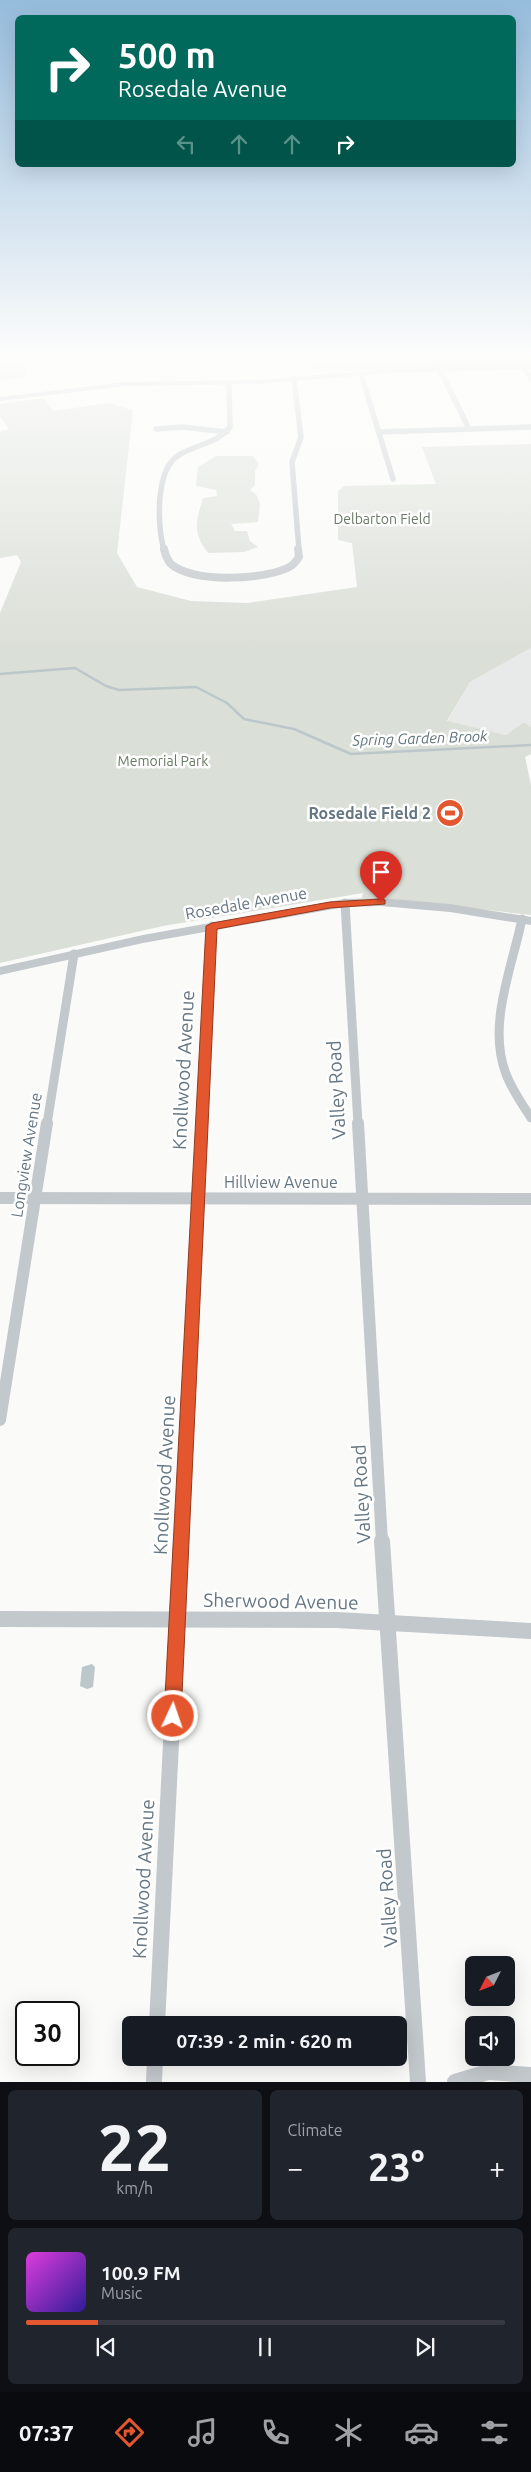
<!DOCTYPE html>
<html lang="en">
<head>
<meta charset="utf-8">
<style>
  body { margin:0; font-family:Ubuntu,sans-serif; background:#20242c; color:#f1f3f6; height:100vh; display:flex; flex-direction:column; font-size:19px; white-space:nowrap }
  * { box-sizing:border-box; margin:0 }
  p { font-size:16px; color:#9ea1a6 }
  .icon { flex:none; width:28px; height:28px; fill:none; stroke:currentColor; stroke-width:2; stroke-linecap:round; stroke-linejoin:round }
  .map { position:relative; height:2082px; overflow:hidden }
  .side { display:flex; flex-direction:column; gap:8px; padding:8px; background:#0d0f14; flex:1 }
  .side>* { flex:none }
  .banner { position:absolute; left:15px; top:15px; width:501px; height:152px; border-radius:8px; box-shadow:0 5px 20px #0002; background:#00695c; color:#fff; overflow:hidden }
  .needle { width:32px; rotate:228deg }
  .fabs { position:absolute; left:465px; top:1956px; display:grid; gap:10px }
  .fabs a { display:grid; place-items:center; width:50px; height:50px; border-radius:8px; background:#171b24; box-shadow:0 5px 20px #0002; font-size:25px }
  .speed { position:absolute; left:15px; top:2001px; display:flex; gap:10px; font-size:25px; font-weight:700; text-align:center }
  .speed>* { display:grid; place-content:center; width:65px; height:65px; border-radius:50%; background:#171b24; box-shadow:0 5px 20px #0002; line-height:1 }
  .speed .limit { border:2px solid #111; border-radius:8px; background:#fff; color:#111 }
  .pin { position:absolute; display:grid; place-items:center; width:42px; height:42px; color:#fff; margin:-51px -21px; border-radius:50% 50% 50% 0; rotate:-45deg; box-shadow:0 0 5px #0007 }
  .pin .icon { rotate:45deg }
  .me { position:absolute; width:55px; margin:-28px; rotate:3deg; stroke-linejoin:round; filter:drop-shadow(0 0 4px #0008) }
  .turn { display:flex; align-items:center; gap:18px; height:105px; padding:0 20px; font-size:22px }
  .turn .icon { width:65px; height:65px; stroke-width:2.5 }
  .turn b { display:block; font-size:35px; line-height:42px }
  .lanes { display:flex; align-items:center; height:48px; padding:0 20px; background:#0003; justify-content:center; gap:25px; direction:ltr }
  .lanes .off { opacity:.35 }
  .big { font-size:38px; font-weight:600; line-height:1.1 }
  .side .widget { flex:1; display:flex; flex-direction:column; justify-content:center; gap:8px; min-width:0; padding:0 18px; border-radius:8px; background:#20242c }
  .side .dial { align-items:center; gap:0 }
  .dial b { font-size:65px; line-height:1 }
  .song { display:flex; align-items:center; gap:15px }
  .cover { width:60px; height:60px; border-radius:8px; background:linear-gradient(135deg,hsl(300 70% 55%),hsl(250 70% 35%)) }
  .played { height:5px; border-radius:2px; background:linear-gradient(90deg,#e4572e 15%,#363941 15%) }
  .keys { display:flex; justify-content:space-around; direction:ltr }
  .heat { display:flex; justify-content:space-between; align-items:center; font-size:28px; direction:ltr }
  .side .tiles { flex:1; display:grid; gap:8px; grid-template-columns:1fr 1fr }
  .widget:last-child { grid-column:span 2 }
  .trip { position:absolute; left:122px; top:2016px; width:285px; height:50px; border-radius:8px; background:#171b24; box-shadow:0 5px 20px #0002; font-weight:600; line-height:50px; text-align:center }
  .menu { display:flex; height:80px; justify-content:space-around; align-items:center; background:#090b0e; color:#9ea1a6 }
  .menu .icon { width:35px; height:35px }
  .menu .on { color:#e4572e }
  .menu b { font-size:22px; color:#f1f3f6 }
  .map>svg:first-child { display:block }
  .built { fill:#e8e9e9 }
  .green { fill:#dadfd7 }
  .water { fill:#bbc7cb }
  .lines { fill:none; stroke-linecap:round; stroke-linejoin:round }
  .stream { stroke:#bbc7cb; stroke-width:2.5 }
  .minor-far4 { stroke:#c3c8cc; stroke-width:5.5 }
  .minor-far3 { stroke:#c3c8cc; stroke-width:8 }
  .minor-far2 { stroke:#c3c8cc; stroke-width:9 }
  .minor-far1 { stroke:#c3c8cc; stroke-width:12 }
  .minor { stroke:#c3c8cc; stroke-width:16 }
  .tertiary { fill:#c3c8cc; fill-rule:evenodd }
  .route { fill:#e4572e; stroke:#94391e }
  .labels { text-anchor:middle; dominant-baseline:central; stroke-width:5; stroke-linejoin:round; paint-order:stroke }
  .far-park-label { font-size:14px; fill:#687a64; stroke:#fff }
  .far-water-label { font-size:15px; font-style:italic; fill:#60757c; stroke:#fff }
  .poi-label { font-size:16px; font-weight:bold; fill:#657683; stroke:#fff; text-anchor:end }
  .street-label { font-size:16px; fill:#657683; stroke:#fff }
  .near-street-label { font-size:19px; fill:#657683; stroke:#fff }
</style>
</head>
<body>
<div class="map">
<svg width="531" height="2082" viewBox="0 0 531 2082">
  <rect width="100%" height="100%" fill="#fafaf8"/>
  <path class="built" d="M531 648V727L524 722 506 735 447 722 470 682Z"/>
  <g class="green">
    <path d="M0 356H68L67 362 25 367V377L0 380Z"/>
    <path d="M182 356H531V366L351 371Z"/>
    <path d="M44 398 53 411 109 403 133 410 117 553 137 587 191 601 247 603 357 587 352 543 338 540V491L344 486 436 484 422 447 531 444V648L470 682 447 721 506 735 524 722 531 727V754L525 757 531 785V915L382 898H362L363 893 163 926 0 963V613L21 562 17 555 0 558V432L9 429 0 416V404Z"/>
    <path d="M216 456H253L259 464 255 471V485L250 490 256 494 260 504 258 522 231 524 235 531H247L250 541 258 547 244 552 208 553C192 533 196 521 203 498L217 496 216 490 196 486 198 467Z"/>
  </g>
  <path class="water" d="M92 1664 95 1667 93 1687 87 1689 80 1686 82 1667Z"/>
  <g class="lines">
    <path class="stream" d="M0 674 75 668 106 686 119 690 196 687 227 703 244 719 294 729 351 754 531 745"/>
    <g class="minor-far4">
      <path d="M524 367 531 378"/>
      <path d="M440 370 469 429"/>
      <path d="M361 374 393 479"/>
      <path d="M294 379 301 437 292 462 299 550"/>
      <path d="M156 429 183 427 227 432"/>
      <path d="M379 432 531 427"/>
      <path d="M164 550C157 526 155 469 179 455 197 444 216 444 230 427L229 383"/>
    </g>
    <path class="minor-far3" d="M164 549C165 554 167 559 170 563 190 584 269 580 291 566 294 564 297 560 299 557L298 549"/>
    <g class="minor-far2">
      <path d="M345 903 358 1124"/>
      <path d="M522 919C512 968 487 1025 506 1074 512 1090 522 1104 531 1118"/>
      <path d="M47 1124 74 954"/>
      <path d="M202 1124 212 926"/>
    </g>
    <g class="minor-far1">
      <path d="M358 1123 382 1542"/>
      <path d="M0 1198 531 1199"/>
      <path d="M0 1420 47 1123"/>
      <path d="M181 1542 202 1123"/>
    </g>
    <g class="minor">
      <path d="M382 1541 418 2082"/>
      <path d="M0 1619 337 1620 531 1631"/>
      <path d="M157 2025 181 1541"/>
      <path d="M154 2082 155 2058"/>
      <path d="M455 2082 488 2072 531 2075"/>
    </g>
    <g class="tertiary">
      <path d="M531 365V369L392 373 257 384 125 386 0 401V397L125 382 257 380 392 369Z"/>
      <path d="M381 898 450 904 531 917V925L450 912 381 906 345 907 143 943 0 975V967L143 935 345 899Z"/>
    </g>
  </g>
  <linearGradient id="sky" x2="0" y2="1"><stop stop-color="#96bcdc"/><stop offset="0.55" stop-color="#fdfdfc"/><stop offset="1" stop-color="#fdfdfc" stop-opacity="0"/></linearGradient>
  <rect width="531" height="648" fill="url(#sky)"/>
  <path class="route" d="M381 899 385 900V904L330 908 217 929 181 1716 179 1722 173 1725 167 1722 164 1716 206 926 212 923 330 902Z"/>
  <defs>
    <g id="stadium-disc" transform="scale(1.4375)"><circle r="9.5" fill="#e4572e" stroke="#fff"/><path d="M0-5a6.5 5 0 1 0 0 10a6.5 5 0 1 0 0-10ZM-3.5-1.8h7v3.6h-7Z" fill="#fff"/></g>
  </defs>
  <g fill-rule="evenodd">
    <use href="#stadium-disc" x="450" y="813"/>
  </g>
  <g class="labels">
    <g class="far-park-label">
      <text x="382" y="519">Delbarton Field</text>
      <text x="163" y="761">Memorial Park</text>
    </g>
    <g class="far-water-label">
      <text transform="translate(420 738) rotate(-2)">Spring Garden Brook</text>
    </g>
    <g class="poi-label">
      <text x="431" y="813">Rosedale Field 2</text>
    </g>
    <g class="street-label">
      <text transform="translate(246 903) rotate(-10)">Rosedale Avenue</text>
      <text transform="translate(26 1155) rotate(-81)">Longview Avenue</text>
      <text x="281" y="1182">Hillview Avenue</text>
    </g>
    <g class="near-street-label">
      <text transform="translate(183 1070) rotate(-87)">Knollwood Avenue</text>
      <text transform="translate(336 1090) rotate(-93)">Valley Road</text>
      <text transform="translate(164 1475) rotate(-87)">Knollwood Avenue</text>
      <text transform="translate(361 1494) rotate(-93)">Valley Road</text>
      <text transform="translate(281 1601) rotate(1)">Sherwood Avenue</text>
      <text transform="translate(143 1879) rotate(-87)">Knollwood Avenue</text>
      <text transform="translate(387 1898) rotate(-94)">Valley Road</text>
    </g>
  </g>
</svg>
<div class="fabs">
<a><svg class="needle" viewBox="-14 -14 28 28"><path d="M0-13l5 13h-10z" fill="#e53935"/><path d="M0 13l5-13h-10z" fill="#9ea1a6"/></svg></a>
<a><svg class="icon" aria-label="sound" viewBox="0 0 24 24"><path d="M4 9h4l5-4v14l-5-4H4zM17 9q2 3 0 6"/></svg></a>
</div>
<div class="speed"><div class="limit">30</div></div>
<div class="pin" style="left:381px;top:902px;background:#d93025"><svg class="icon" aria-label="arrive" viewBox="0 0 24 24"><path d="M6 21V4h12l-3 4 3 4H6"/></svg></div>
<svg class="me" style="left:173px;top:1716px" viewBox="-20 -20 40 40"><circle r="17" fill="#e4572e" stroke="#fff" stroke-width="3"/><path d="M0-11L8 9 0 5-8 9z" fill="#fff"/></svg>
<div class="trip">07:39 · 2 min · 620 m</div>
<div class="banner">
<div class="turn"><svg class="icon" aria-label="right" viewBox="0 0 24 24"><path d="M7 20v-9h11M14 6l5 5-5 5"/></svg><div><b>500 m</b>Rosedale Avenue</div></div>
<div class="lanes"><svg class="icon off" aria-label="left" viewBox="0 0 24 24"><path d="M17 20v-9H6M10 6l-5 5 5 5"/></svg><svg class="icon off" aria-label="ahead" viewBox="0 0 24 24"><path d="M12 20V5M6 11l6-6 6 6"/></svg><svg class="icon off" aria-label="ahead" viewBox="0 0 24 24"><path d="M12 20V5M6 11l6-6 6 6"/></svg><svg class="icon" aria-label="right" viewBox="0 0 24 24"><path d="M7 20v-9h11M14 6l5 5-5 5"/></svg></div>
</div>
</div>
<section class="side">
<div class="tiles">
<div class="widget dial"><b>22</b><p>km/h</p></div>
<div class="widget"><p>Climate</p>
<div class="heat"><a>−</a><b class="big">23°</b><a>+</a></div>
</div>
<div class="widget">
<div class="song"><i class="cover"></i><div><b>100.9 FM</b><p>Music</p></div></div>
<div class="played"></div>
<div class="keys"><svg class="icon" aria-label="previous" viewBox="0 0 24 24"><path d="M18 5L8 12l10 7zM5 5v14"/></svg><svg class="icon" aria-label="pause" viewBox="0 0 24 24"><path d="M8 5v14M16 5v14"/></svg><svg class="icon" aria-label="next" viewBox="0 0 24 24"><path d="M6 5l10 7-10 7zM19 5v14"/></svg></div>
</div>
</div>
</section>
<nav class="menu">
<b>07:37</b>
<svg class="icon on" aria-label="directions" viewBox="0 0 24 24"><path d="M12 3l9 9-9 9-9-9zM9 14v-3h6M13 9l2 2-2 2"/></svg>
<svg class="icon" aria-label="music" viewBox="0 0 24 24"><path d="M9 18V5l10-2v13"/><circle cx="6" cy="18" r="3"/><circle cx="16" cy="16" r="3"/></svg>
<svg class="icon" aria-label="phone" viewBox="0 0 24 24"><path d="M5 4h4l2 5-3 2q2 4 5 5l2-3 5 2v4C11 20 4 13 5 4z"/></svg>
<svg class="icon" aria-label="climate" viewBox="0 0 24 24"><path d="M12 3v18M4 7l16 10M4 17L20 7"/></svg>
<svg class="icon" aria-label="car" viewBox="0 0 24 24"><path d="M5 17H2v-5l4-1 3-4h7l3 4 3 1v5h-3M9 17h6M6 11h13"/><circle cx="7" cy="17" r="2"/><circle cx="17" cy="17" r="2"/></svg>
<svg class="icon" aria-label="filters" viewBox="0 0 24 24"><path d="M4 7h16M4 17h16"/><circle cx="9" cy="7" r="2"/><circle cx="15" cy="17" r="2"/></svg>
</nav>
</body>
</html>
